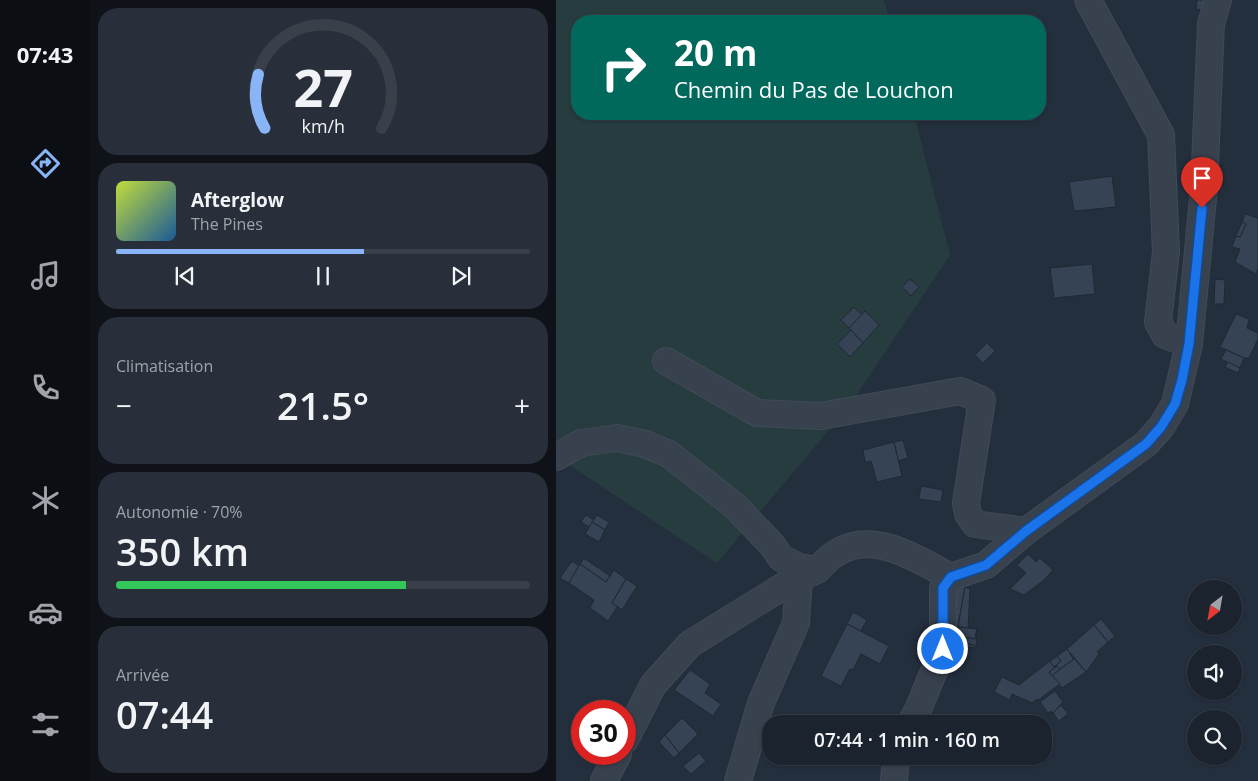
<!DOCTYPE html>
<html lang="fr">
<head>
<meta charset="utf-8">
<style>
  body { margin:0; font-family:"Open Sans",sans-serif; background:#282f3a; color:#f1f3f6; height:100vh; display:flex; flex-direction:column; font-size:19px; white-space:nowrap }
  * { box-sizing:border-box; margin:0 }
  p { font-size:16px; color:#a0a4aa }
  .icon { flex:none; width:28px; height:28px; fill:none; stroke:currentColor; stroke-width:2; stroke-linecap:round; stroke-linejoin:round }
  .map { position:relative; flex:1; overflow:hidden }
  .sheet { display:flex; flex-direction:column; gap:8px; padding:8px; background:#0f1319; width:466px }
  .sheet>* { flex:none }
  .banner { position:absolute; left:15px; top:15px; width:475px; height:105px; border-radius:20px; box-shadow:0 1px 4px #0004,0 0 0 1px #39404a; background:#00695c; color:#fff; overflow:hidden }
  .needle { width:32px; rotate:211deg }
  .tools { position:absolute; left:631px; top:580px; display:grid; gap:10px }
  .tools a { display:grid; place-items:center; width:55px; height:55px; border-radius:50%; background:#1b232e; box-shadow:0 1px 4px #0004,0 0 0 1px #39404a; font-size:25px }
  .speed { position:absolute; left:15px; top:700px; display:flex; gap:10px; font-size:25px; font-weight:700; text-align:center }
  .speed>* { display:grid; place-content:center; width:65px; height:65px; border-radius:50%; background:#1b232e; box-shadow:0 1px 4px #0004,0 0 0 1px #39404a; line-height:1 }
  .speed .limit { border:8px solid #d22; background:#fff; color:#111 }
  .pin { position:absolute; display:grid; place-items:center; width:42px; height:42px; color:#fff; margin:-51px -21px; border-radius:50% 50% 50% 0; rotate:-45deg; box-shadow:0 0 5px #0007 }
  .pin .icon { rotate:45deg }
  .me { position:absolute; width:55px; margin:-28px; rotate:0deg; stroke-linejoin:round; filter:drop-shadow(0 0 4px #0008) }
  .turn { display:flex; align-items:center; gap:18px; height:105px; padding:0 20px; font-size:22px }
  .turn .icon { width:65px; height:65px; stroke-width:2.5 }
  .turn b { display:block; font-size:35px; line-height:42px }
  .big { font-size:38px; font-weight:600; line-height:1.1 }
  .sheet .tile { flex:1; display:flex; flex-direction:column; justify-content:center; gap:8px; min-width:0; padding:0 18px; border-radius:20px; background:#282f3a }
  .sheet .dial { align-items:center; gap:0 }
  .dial svg { height:130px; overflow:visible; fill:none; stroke:#39404a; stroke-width:7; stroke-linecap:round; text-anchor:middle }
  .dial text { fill:#f1f3f6; stroke:none }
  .song { display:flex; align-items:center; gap:15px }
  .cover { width:60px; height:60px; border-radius:8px; background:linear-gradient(135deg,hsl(70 70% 55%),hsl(210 70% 35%)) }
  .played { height:5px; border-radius:2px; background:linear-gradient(90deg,#8ab4f8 60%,#39404a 60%) }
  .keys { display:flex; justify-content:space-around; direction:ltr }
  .heat { display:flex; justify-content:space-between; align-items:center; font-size:28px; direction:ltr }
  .charge { height:8px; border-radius:4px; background:linear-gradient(90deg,#34c759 70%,#39404a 0) }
  .trip { position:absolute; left:206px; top:715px; width:290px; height:50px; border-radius:20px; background:#1b232e; box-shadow:0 1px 4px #0004,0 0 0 1px #39404a; font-weight:600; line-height:50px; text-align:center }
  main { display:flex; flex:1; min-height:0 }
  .tabs { display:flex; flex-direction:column; width:90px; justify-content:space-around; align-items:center; background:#0b0e12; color:#a0a4aa }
  .tabs .icon { width:35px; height:35px }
  .tabs .current { color:#8ab4f8 }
  .tabs b { font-size:22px; color:#f1f3f6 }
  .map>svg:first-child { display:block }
  .green { fill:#263c3f }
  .building { fill:#364354; stroke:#1f2835 }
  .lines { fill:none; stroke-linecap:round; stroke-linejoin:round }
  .minor-casing { stroke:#414a57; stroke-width:28 }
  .minor { stroke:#38414e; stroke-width:26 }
  .route-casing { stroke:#114b97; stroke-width:12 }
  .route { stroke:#1a73e8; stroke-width:9 }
</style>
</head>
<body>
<main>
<nav class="tabs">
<b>07:43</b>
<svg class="icon current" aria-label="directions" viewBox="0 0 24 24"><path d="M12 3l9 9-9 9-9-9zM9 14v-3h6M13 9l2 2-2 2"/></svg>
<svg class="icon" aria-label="music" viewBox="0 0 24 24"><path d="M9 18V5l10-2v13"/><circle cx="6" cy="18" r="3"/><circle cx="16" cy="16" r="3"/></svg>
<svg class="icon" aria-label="phone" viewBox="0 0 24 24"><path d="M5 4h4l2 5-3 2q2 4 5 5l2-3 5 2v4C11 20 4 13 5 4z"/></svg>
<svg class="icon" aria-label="climate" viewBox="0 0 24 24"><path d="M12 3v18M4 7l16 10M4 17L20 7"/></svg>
<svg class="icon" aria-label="car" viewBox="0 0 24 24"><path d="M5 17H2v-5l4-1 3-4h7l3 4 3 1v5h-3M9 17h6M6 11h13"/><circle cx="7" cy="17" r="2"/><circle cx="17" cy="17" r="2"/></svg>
<svg class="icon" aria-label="filters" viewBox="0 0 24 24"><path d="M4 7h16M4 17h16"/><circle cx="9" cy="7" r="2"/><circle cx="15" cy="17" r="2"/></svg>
</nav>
<section class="sheet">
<div class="tile dial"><svg viewBox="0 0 100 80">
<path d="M14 69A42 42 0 1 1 86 69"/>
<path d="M14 69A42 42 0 0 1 10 36" stroke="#8ab4f8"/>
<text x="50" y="56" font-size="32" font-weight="700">27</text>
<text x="50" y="72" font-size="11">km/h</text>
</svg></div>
<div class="tile">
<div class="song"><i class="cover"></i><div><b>Afterglow</b><p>The Pines</p></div></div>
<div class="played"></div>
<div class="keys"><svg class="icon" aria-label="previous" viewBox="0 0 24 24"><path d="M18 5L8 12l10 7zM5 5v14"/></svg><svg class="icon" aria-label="pause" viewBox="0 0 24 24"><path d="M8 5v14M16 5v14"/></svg><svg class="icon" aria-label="next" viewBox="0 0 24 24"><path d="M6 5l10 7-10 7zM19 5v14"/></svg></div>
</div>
<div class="tile"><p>Climatisation</p>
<div class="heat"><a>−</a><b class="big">21.5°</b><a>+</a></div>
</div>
<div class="tile"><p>Autonomie · 70%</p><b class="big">350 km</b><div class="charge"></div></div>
<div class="tile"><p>Arrivée</p><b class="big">07:44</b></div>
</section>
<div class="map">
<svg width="702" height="781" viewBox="0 0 702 781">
  <rect width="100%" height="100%" fill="#242f3e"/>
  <path class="green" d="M0 0H328L334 21H21V114H358L394 255 293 406 161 563 0 456Z"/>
  <g class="building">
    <path d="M641 0H656L652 11 640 9Z"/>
    <path d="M556 176 560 207 518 211 513 182Z"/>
    <path d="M689 214 702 218V268L700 274 679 262 684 249 676 247 680 236 684 237 690 224 686 222Z"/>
    <path d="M686 222 690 224 684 237 680 236Z"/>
    <path d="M536 264 539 294 498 298 494 268Z"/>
    <path d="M354 279 363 287 355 296 346 287Z"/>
    <path d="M659 279 669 280 668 304H658Z"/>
    <path d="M298 307 306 315 293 328 285 320Z"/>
    <path d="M309 311 323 325 307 343 293 328Z"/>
    <path d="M680 314 693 319 691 328 702 333V339L693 358H688L664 347Z"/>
    <path d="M295 330 307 343 294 357 281 344Z"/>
    <path d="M431 343 439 351 427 363 419 355Z"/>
    <path d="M670 350 688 358 684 368 665 359Z"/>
    <path d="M672 362 684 368 682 373 669 367Z"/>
    <path d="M347 440 352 458 342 461 338 442Z"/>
    <path d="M338 442 346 476 321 482 315 461 309 462 307 450Z"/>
    <path d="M365 486 387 490 385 502 363 499Z"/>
    <path d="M30 515 38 520 33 527 25 522Z"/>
    <path d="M41 515 53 522 49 530 36 522Z"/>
    <path d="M36 522 49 530 43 542 29 534Z"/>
    <path d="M472 554 480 562 484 558 497 570 488 580 468 595 454 589 470 573 461 565Z"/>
    <path d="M28 558 54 576 50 582 24 564Z"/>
    <path d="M16 561 23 566 13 583 4 578Z"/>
    <path d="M24 564 50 582 58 570 70 579 56 603 62 606 52 621 34 608 38 600 13 583Z"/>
    <path d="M70 579 81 586 66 610 56 603Z"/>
    <path d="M400 586 409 587 402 627H397Z"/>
    <path d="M409 587 414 589 412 628 402 627Z"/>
    <path d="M297 612 311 620 305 631 291 624Z"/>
    <path d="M545 619 559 636 552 642 538 625Z"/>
    <path d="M291 624 333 646 324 664 305 654 297 670 294 669 285 686 265 676Z"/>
    <path d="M538 625 552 642 541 652 543 654 530 672 511 649Z"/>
    <path d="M402 627 421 629 419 639 400 636Z"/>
    <path d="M421 629 420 646 400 640V636L419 639Z"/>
    <path d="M400 640 420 646V648L399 645Z"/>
    <path d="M511 649 518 659 504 669 500 665 505 661 501 656Z"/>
    <path d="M514 654 530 672 506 688 496 675 518 659Z"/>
    <path d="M501 656 505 661 498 667 494 661Z"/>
    <path d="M494 661 498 667 501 666 493 672 504 684 482 700 481 699 476 703 456 694 454 700 438 692 446 677 463 685Z"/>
    <path d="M501 666 504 669 496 676 493 672Z"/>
    <path d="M134 670 154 684 149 693 165 704 157 716 118 690Z"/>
    <path d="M499 691 507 702 497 713 495 711 492 713 484 702Z"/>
    <path d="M505 705 512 714 503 721 497 713Z"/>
    <path d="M126 718 142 734 123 753 109 735Z"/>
    <path d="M109 735 123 753 118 758 103 742Z"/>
    <path d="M143 753 150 761 135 774 127 766Z"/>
  </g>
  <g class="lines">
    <g class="minor-casing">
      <g id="minor">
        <path d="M532 0 605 135 610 252 602 322 609 335 633 344"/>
        <path d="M110 361 201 413 265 416 404 391 426 400 410 503 412 514 419 524 470 531"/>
        <path d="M0 457 25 443 61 438 89 444 113 454 179 506 217 546 225 558 243 567 261 570C267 564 274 556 282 552 319 530 363 560 395 577"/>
        <path d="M354 724 361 712 387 649V588L395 577 430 565 470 531 590 444 605 427 619 404 633 344 648 188 655 24 662 0"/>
        <path d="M69 740 97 685 134 644 234 582 261 570"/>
        <path d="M48 781 62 754"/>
        <path d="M182 781 205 703 240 623 243 578"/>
        <path d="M338 781 340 756"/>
      </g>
    </g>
    <use href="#minor" class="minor"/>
  </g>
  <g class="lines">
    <g class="route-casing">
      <path id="route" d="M387 649V588L395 577 430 565 470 531 590 444 605 427 619 404 626 380 633 344 646 208"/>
    </g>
    <use href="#route" class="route"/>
  </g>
</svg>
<div class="tools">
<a><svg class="needle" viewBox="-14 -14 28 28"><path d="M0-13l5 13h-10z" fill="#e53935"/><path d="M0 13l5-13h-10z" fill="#a0a4aa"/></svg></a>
<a><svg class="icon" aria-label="sound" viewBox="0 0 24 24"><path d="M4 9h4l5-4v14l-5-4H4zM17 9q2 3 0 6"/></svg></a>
<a><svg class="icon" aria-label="search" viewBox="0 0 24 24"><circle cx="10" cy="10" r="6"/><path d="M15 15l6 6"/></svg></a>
</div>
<div class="speed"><div class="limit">30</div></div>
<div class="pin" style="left:646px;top:208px;background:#d93025"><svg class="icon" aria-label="arrive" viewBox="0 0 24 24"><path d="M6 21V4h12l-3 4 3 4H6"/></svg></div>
<svg class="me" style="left:387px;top:649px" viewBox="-20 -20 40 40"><circle r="17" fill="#1a73e8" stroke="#fff" stroke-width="3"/><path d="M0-11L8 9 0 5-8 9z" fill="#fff"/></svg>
<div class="trip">07:44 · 1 min · 160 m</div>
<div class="banner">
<div class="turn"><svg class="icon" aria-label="right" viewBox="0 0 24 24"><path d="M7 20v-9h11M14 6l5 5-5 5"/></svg><div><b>20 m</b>Chemin du Pas de Louchon</div></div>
</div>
</div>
</main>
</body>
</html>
